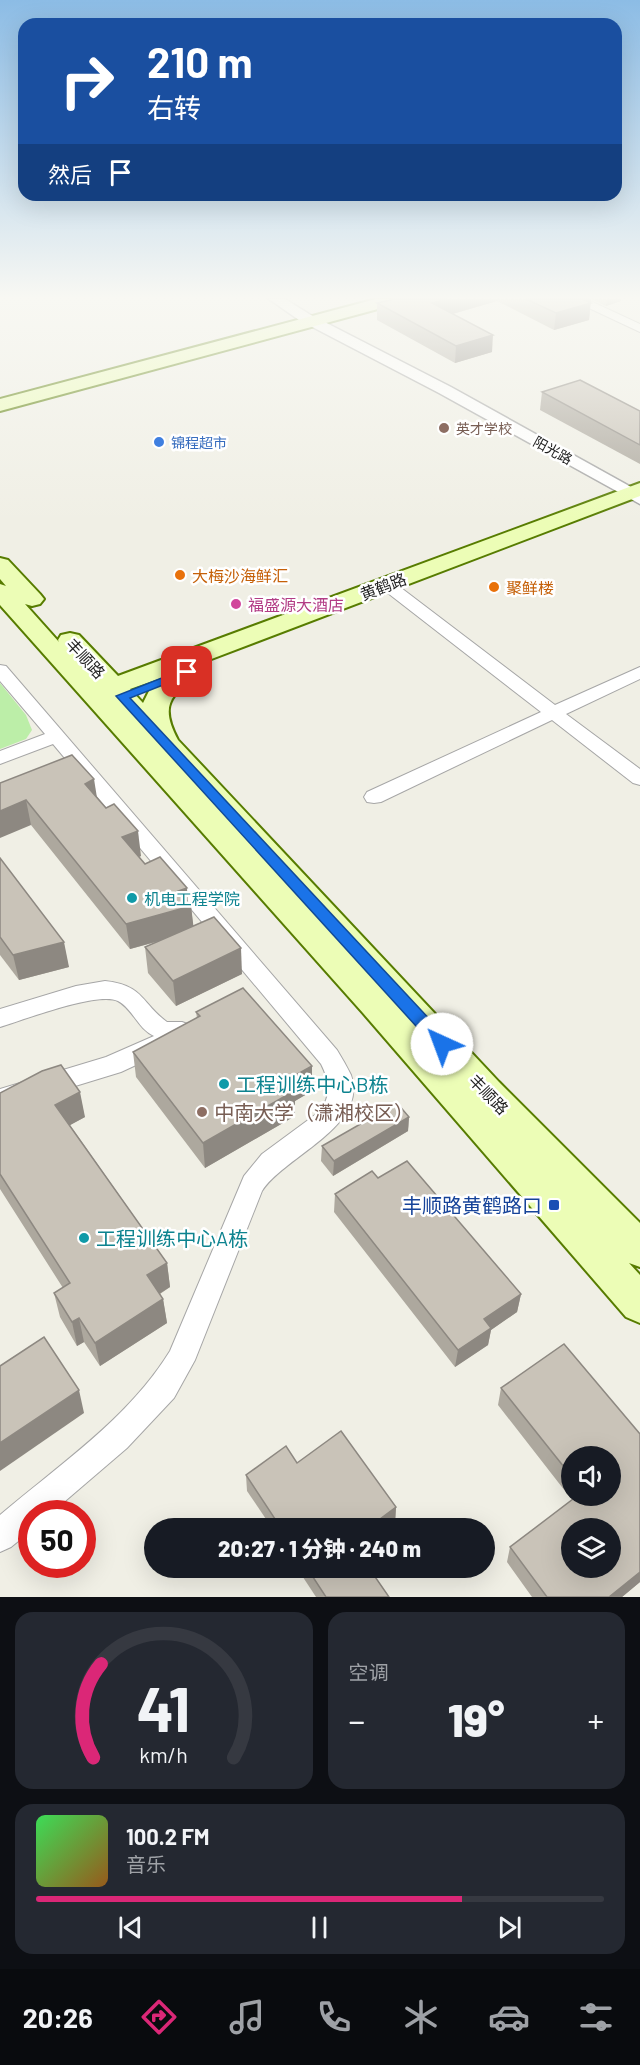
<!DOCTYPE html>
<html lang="zh">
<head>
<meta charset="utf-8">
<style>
  body { margin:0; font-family:Barlow,"Noto Sans SC",sans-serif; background:#242831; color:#f1f3f6; height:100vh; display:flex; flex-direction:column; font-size:22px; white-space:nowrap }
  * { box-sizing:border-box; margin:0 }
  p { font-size:20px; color:#9ea1a6 }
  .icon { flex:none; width:33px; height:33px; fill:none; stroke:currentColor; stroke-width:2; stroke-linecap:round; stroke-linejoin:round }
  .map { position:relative; height:1597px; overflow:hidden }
  .sheet { display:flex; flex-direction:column; gap:15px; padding:15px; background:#0d0f14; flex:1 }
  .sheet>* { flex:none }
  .banner { position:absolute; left:18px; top:18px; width:604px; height:183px; border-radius:18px; box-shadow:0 6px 24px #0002; background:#1a4fa0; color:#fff; overflow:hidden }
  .fabs { position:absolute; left:561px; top:1446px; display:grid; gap:12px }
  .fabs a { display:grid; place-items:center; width:60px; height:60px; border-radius:50%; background:#171b24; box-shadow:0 6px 24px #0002; font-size:30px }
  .speed { position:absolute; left:18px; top:1500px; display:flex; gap:12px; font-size:30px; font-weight:700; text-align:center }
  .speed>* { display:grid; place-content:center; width:78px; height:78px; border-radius:50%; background:#171b24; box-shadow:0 6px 24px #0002; line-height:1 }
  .speed .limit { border:9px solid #d22; background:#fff; color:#111 }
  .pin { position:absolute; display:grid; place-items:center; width:51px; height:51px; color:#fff; margin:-26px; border-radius:12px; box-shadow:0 3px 9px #0006 }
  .me { position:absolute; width:66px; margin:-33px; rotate:317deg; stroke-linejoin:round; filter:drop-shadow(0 0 4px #0008) }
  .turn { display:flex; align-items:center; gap:21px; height:126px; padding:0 30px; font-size:27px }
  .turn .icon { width:78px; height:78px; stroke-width:2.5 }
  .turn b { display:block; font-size:42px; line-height:51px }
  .then { display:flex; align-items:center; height:57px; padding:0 30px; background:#0003; gap:12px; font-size:22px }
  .big { font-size:45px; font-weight:800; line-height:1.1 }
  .sheet .tile { flex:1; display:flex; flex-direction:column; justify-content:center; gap:9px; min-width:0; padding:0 21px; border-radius:18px; background:#242831 }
  .sheet .dial { align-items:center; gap:0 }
  .dial svg { height:156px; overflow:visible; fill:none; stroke:#363941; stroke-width:7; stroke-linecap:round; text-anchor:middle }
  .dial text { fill:#f1f3f6; stroke:none }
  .song { display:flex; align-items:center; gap:18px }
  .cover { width:72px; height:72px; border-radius:9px; background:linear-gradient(135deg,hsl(130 70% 55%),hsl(30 70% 35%)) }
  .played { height:6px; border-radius:3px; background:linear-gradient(90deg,#db2777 75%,#363941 75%) }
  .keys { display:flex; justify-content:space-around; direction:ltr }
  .heat { display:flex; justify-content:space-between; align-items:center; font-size:33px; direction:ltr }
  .sheet .tiles { flex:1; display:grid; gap:15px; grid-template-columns:1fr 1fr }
  .tile:last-child { grid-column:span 2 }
  .trip { position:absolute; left:144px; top:1518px; width:351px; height:60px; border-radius:30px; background:#171b24; box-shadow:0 6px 24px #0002; font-weight:800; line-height:60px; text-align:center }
  .tabs { display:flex; height:96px; justify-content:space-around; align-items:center; background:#090b0e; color:#9ea1a6 }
  .tabs .icon { width:42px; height:42px }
  .tabs .active { color:#db2777 }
  .tabs b { font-size:27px; color:#f1f3f6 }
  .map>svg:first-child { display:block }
  .grass { fill:#bceea8 }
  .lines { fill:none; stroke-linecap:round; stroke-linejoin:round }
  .minor-casing { stroke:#a6a6a6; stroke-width:2 }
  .tertiary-casing { stroke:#a6a6a6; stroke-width:3 }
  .secondary-casing { stroke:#577c00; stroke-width:4 }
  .minor { fill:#fff; fill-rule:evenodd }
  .tertiary { fill:#fff; fill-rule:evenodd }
  .secondary { fill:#ecfdb6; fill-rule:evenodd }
  .wall { fill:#ada89e; fill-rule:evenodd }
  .shaded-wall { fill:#8d8881 }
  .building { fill:#c9c3b8; stroke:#8d8881; stroke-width:1.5; fill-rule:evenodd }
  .route { fill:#1a73e8; stroke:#114b97; stroke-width:1.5 }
  .education-dot { fill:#8d6e63; stroke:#fff; stroke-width:2 }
  .shop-dot { fill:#3f7fe0; stroke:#fff; stroke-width:2 }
  .food-dot { fill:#e8710a; stroke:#fff; stroke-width:2 }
  .hotel-dot { fill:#d1479c; stroke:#fff; stroke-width:2 }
  .culture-dot { fill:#0f9aa8; stroke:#fff; stroke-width:2 }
  .transit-dot { fill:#1a4fb4; stroke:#fff; stroke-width:2 }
  .labels { text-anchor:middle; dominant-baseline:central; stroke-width:5; stroke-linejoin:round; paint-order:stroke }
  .far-education-label { font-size:14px; fill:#785e54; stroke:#fff; text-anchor:start }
  .far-shop-label { font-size:14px; fill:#366cbe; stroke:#fff; text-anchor:start }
  .far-street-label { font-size:14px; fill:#1f1f1f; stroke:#fff }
  .food-label { font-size:16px; fill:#c56008; stroke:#fff; text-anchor:start }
  .street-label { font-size:16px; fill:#1f1f1f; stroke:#fff }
  .hotel-label { font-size:16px; fill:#b23c85; stroke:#fff; text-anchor:start }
  .culture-label { font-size:16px; fill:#0d838f; stroke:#fff; text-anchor:start }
  .near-culture-label { font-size:20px; fill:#0d838f; stroke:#fff; text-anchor:start }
  .near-education-label { font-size:20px; fill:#785e54; stroke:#fff; text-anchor:start }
  .near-transit-label { font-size:20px; fill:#164399; stroke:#fff; text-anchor:end }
</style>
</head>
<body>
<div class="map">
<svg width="640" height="1597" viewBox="0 0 640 1597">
  <rect width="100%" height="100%" fill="#f0efe5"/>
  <path class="grass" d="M0 683 26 715 32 730 26 739 0 749Z"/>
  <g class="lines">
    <g class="minor-casing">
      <g id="minor">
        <path d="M573 299H586L640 324V332L574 301Z"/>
        <path d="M386 579 392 581 555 705 640 667V679L566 714 640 769V785L633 783 552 720 381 802 374 803 367 802 364 797 367 792 541 712 380 587 378 584 380 581Z"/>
        <path d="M0 665 6 666 337 1050C342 1058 347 1067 351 1075 369 1126 285 1156 262 1191L195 1360 174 1398 127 1448 50 1514H32V1530L11 1547 0 1552V1515C59 1465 129 1418 170 1351L244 1176 262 1154 319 1112C332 1095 330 1082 321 1064L53 744 0 764V751L45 734 0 681Z"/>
        <path d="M105 981C144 985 141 1003 167 1022H182L190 1025 194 1031 190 1037 182 1040H165L168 1045 164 1052 121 1072 0 1109V1089L106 1057 154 1036C138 1029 133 1009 118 1001 98 991 23 1020 0 1027V1009L76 986Z"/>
      </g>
    </g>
    <g class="tertiary-casing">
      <path id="tertiary" d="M269 299H285L309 314 451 387 640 492V504L439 393 299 320Z"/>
    </g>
    <g class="secondary-casing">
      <g id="secondary">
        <path d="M376 299H402L400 303 0 411V399Z"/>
        <path d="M640 483V496L201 663 209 669C205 675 200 677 193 680 165 697 163 712 178 740L499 1082 640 1223V1267L629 1263 640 1275V1323L626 1317 363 1013 0 605V584L6 586 0 579V558L8 560 40 594 44 599 40 604 32 606 25 604 59 642 58 640 61 635 70 633 79 635 118 676ZM164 677 149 691 143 703 130 689Z"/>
      </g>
    </g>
    <use href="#minor" class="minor"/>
    <use href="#tertiary" class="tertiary"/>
    <use href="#secondary" class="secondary"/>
  </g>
  <g class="wall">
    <path d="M395 299H621V301L606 306 591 299 589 320 554 330 497 301 453 314 492 352 455 363 377 320V303Z"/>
    <path d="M542 392 640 411V464L540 410Z"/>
    <path d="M0 783 97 797 141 856 139 857 145 864 191 906 193 926 242 974 176 1006 148 973 145 947 160 941 130 949 31 825Z"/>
    <path d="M0 858 69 967 19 980 0 955Z"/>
    <path d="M196 1012 312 1066V1091L295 1101V1116L205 1168 136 1077 133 1052 197 1018Z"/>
    <path d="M0 1093 85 1117 70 1125 167 1263 170 1287 160 1294 163 1299 167 1323 100 1366 84 1342 77 1346 60 1317 54 1293 63 1288 0 1189Z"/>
    <path d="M409 1117 408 1131 333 1176 321 1161 322 1146Z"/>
    <path d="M378 1178 521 1294 517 1312 491 1330 488 1345 455 1367 334 1212 335 1194Z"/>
    <path d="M501 1388 640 1434V1582L622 1597H532L507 1562 510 1547 572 1500 498 1405ZM572 1456 610 1496H572Z"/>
    <path d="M297 1463 396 1507 395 1523 388 1528H272L247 1491 246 1475Z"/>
    <path d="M297 1568H369L389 1597H316Z"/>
  </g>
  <g class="shaded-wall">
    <path d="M448 299H497V301L431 320 432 303Z"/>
    <path d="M579 299H591L589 320 554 330 556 313Z"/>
    <path d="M607 299H621V301L606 306Z"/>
    <path d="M493 335 492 352 455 363 456 346Z"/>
    <path d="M94 779 98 804 85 784Z"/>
    <path d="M26 800 31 825 0 838V811Z"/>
    <path d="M138 831 141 856 125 862 122 837Z"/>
    <path d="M187 888 188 907 191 906 194 931 130 949 126 924 178 891Z"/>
    <path d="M64 942 69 967 19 980 13 955Z"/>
    <path d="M241 948 242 974 176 1006 173 981Z"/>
    <path d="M312 1066V1091L295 1101V1116L205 1168 203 1143 285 1081Z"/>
    <path d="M80 1092 85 1117 61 1130 55 1105Z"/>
    <path d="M409 1117 408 1131 333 1176 334 1161Z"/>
    <path d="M167 1263 170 1287 151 1299 147 1275Z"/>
    <path d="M521 1294 517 1312 491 1330 488 1345 455 1367 458 1350 484 1319Z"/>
    <path d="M163 1299 167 1323 100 1366 95 1343Z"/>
    <path d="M79 1318 84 1342 77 1346 72 1322Z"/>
    <path d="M79 1390 84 1413 0 1471V1443Z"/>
    <path d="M396 1507 395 1523 388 1528H368Z"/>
    <path d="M640 1572V1582L622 1597H609Z"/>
  </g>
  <g class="building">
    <path d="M395 299H448L432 303 493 335 456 346 377 303Z"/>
    <path d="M526 299H582L591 303 556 313Z"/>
    <path d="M580 380 640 411V445L542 392Z"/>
    <path d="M72 755 94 779 85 784 106 808 114 804 138 831 122 837 145 864 160 857 187 888 178 891 191 906 126 924 26 800 0 811V783Z"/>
    <path d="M0 858 64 942 13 955 0 937Z"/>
    <path d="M214 917 241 948 173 981 145 947Z"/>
    <path d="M243 988 312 1066 285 1081 294 1091 203 1143 133 1052 200 1016 196 1012Z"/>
    <path d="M61 1065 80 1092 55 1105 167 1263 147 1275 163 1299 95 1343 79 1318 72 1322 54 1293 70 1283 0 1174V1093L42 1071Z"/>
    <path d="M397 1103 409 1117 334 1161 322 1146Z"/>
    <path d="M407 1161 521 1294 484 1319 491 1328 458 1350 335 1194 372 1171 378 1178Z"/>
    <path d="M44 1337 79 1390 0 1443V1366Z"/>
    <path d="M564 1344 640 1434V1572L609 1597H547L510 1547 577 1496H610V1456H572V1477L501 1388ZM572 1528H610V1568H572Z"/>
    <path d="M341 1431 396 1507 368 1528H281L246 1475 286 1446 297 1463Z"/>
    <path d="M307 1568H369L389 1597H326Z"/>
  </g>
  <linearGradient id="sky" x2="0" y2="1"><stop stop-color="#8cbce5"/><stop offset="0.57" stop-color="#f8f8f3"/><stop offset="1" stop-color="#f8f8f3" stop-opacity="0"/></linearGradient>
  <rect width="640" height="522" fill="url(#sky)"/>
  <path class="route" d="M187 668 191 669V674L130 698 448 1039 450 1044 448 1048 442 1050 436 1048 116 696Z"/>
  <g class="education-dot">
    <circle cx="444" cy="428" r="6"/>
    <circle cx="202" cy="1112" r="6"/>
  </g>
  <circle class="shop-dot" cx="159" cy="442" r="6"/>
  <g class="food-dot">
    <circle cx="180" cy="575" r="6"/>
    <circle cx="494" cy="587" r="6"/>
  </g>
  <circle class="hotel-dot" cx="236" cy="604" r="6"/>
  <g class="culture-dot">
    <circle cx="132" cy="898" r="6"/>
    <circle cx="224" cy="1084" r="6"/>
    <circle cx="84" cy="1238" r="6"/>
  </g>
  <rect class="transit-dot" x="548" y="1199" width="12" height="12" rx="3"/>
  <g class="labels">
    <g class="far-education-label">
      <text x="456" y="428">英才学校</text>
    </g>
    <g class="far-shop-label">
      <text x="171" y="442">锦程超市</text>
    </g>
    <g class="far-street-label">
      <text transform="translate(553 450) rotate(29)">阳光路</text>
    </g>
    <g class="food-label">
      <text x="192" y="575">大梅沙海鲜汇</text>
      <text x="506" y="587">聚鲜楼</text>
    </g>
    <g class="street-label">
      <text transform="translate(383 586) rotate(-21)">黄鹤路</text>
      <text transform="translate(86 658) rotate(47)">丰顺路</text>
      <text transform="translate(489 1094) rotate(46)">丰顺路</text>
    </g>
    <g class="hotel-label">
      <text x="248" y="604">福盛源大酒店</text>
    </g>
    <g class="culture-label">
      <text x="144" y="898">机电工程学院</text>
    </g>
    <g class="near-culture-label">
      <text x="236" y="1084">工程训练中心B栋</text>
      <text x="96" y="1238">工程训练中心A栋</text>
    </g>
    <g class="near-education-label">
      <text x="214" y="1112">中南大学（潇湘校区）</text>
    </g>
    <g class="near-transit-label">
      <text x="542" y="1205">丰顺路黄鹤路口</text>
    </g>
  </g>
</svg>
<div class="fabs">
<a><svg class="icon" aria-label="sound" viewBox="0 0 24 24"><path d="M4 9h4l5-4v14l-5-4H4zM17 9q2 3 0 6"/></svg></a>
<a><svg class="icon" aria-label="layers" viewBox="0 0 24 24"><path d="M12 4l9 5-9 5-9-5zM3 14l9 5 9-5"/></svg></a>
</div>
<div class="speed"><div class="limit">50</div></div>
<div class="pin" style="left:187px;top:672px;background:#d93025"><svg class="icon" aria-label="arrive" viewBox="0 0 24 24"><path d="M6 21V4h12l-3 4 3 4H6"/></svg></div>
<svg class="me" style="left:442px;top:1044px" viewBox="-20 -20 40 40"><circle r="19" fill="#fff"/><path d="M0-13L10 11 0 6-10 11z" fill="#1a73e8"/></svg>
<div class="trip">20:27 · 1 分钟 · 240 m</div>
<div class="banner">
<div class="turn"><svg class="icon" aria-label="right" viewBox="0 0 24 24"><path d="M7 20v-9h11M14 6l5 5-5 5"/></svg><div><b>210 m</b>右转</div></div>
<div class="then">然后<svg class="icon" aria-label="arrive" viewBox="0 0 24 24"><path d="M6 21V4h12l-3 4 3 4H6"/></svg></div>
</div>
</div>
<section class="sheet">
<div class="tiles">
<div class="tile dial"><svg viewBox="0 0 100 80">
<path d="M14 69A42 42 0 1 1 86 69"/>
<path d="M14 69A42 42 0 0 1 18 21" stroke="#db2777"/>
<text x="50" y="56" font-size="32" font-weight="700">41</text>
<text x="50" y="72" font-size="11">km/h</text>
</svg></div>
<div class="tile"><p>空调</p>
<div class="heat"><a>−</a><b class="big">19°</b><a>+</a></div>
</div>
<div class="tile">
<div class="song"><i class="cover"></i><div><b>100.2 FM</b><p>音乐</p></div></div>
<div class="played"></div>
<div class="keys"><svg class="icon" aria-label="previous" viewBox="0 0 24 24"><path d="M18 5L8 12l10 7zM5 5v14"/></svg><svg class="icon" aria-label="pause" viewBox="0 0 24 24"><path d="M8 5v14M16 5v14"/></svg><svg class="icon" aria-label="next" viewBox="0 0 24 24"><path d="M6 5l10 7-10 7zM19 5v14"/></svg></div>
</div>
</div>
</section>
<nav class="tabs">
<b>20:26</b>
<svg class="icon active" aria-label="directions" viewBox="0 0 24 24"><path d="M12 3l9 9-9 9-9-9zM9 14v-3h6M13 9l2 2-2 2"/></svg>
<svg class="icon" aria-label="music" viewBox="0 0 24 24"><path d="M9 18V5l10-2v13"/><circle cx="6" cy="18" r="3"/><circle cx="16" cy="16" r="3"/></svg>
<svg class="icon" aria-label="phone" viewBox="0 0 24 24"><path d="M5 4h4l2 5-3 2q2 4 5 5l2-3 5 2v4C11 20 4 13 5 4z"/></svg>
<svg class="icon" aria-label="climate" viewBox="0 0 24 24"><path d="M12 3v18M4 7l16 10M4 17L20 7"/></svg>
<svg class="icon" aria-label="car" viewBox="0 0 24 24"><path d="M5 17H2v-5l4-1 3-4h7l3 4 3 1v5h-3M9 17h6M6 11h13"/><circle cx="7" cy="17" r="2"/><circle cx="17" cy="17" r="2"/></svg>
<svg class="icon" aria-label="filters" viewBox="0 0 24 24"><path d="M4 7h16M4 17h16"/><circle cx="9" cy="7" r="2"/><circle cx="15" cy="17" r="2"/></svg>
</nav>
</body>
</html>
